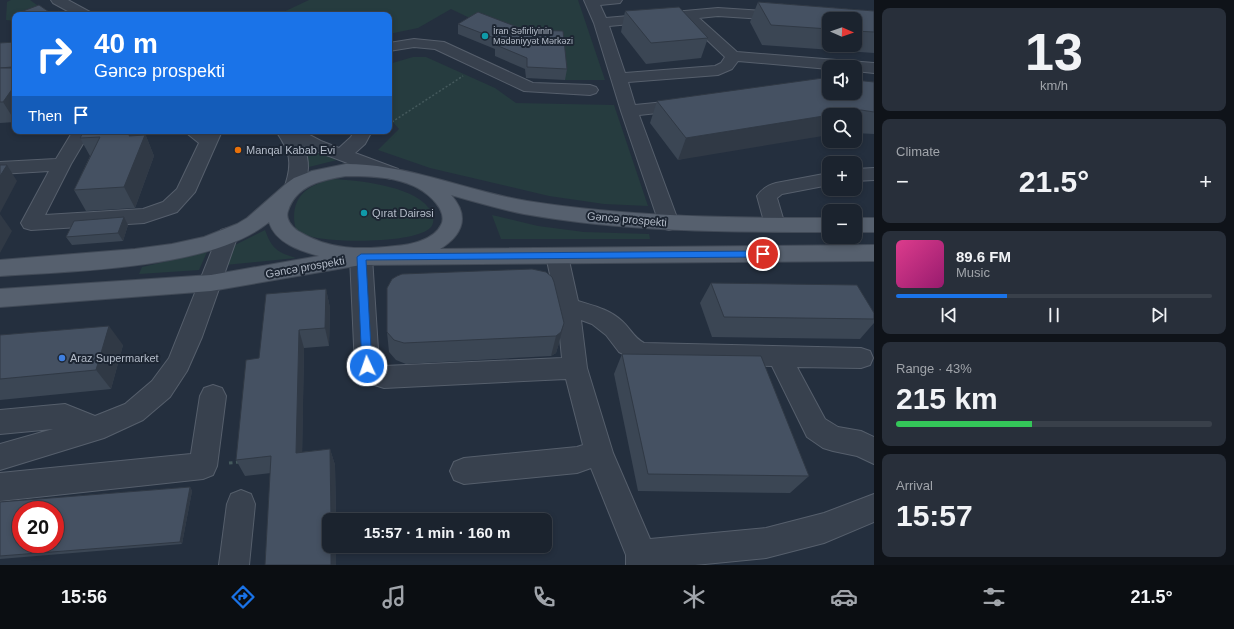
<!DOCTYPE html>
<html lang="en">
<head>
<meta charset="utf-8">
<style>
  body { margin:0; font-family:Helvetica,sans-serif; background:#282f3a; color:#f1f3f6; height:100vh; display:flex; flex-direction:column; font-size:15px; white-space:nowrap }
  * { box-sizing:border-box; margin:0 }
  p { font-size:13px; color:#a0a4aa }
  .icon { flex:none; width:22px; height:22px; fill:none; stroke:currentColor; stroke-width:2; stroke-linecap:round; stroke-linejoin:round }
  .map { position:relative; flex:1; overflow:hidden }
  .side { display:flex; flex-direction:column; gap:8px; padding:8px; background:#0f1319; width:360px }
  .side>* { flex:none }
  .banner { position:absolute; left:12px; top:12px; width:380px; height:122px; border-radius:8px; box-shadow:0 2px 6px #0003,0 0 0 1px #39404a; background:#1a73e8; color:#fff; overflow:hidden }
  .needle { width:26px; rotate:92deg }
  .buttons { position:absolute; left:822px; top:12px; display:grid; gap:8px }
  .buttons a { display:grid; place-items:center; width:40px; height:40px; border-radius:8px; background:#1b232e; box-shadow:0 2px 6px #0003,0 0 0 1px #39404a; font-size:20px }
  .speed { position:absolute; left:12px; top:501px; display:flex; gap:8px; font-size:20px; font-weight:700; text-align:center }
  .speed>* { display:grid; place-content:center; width:52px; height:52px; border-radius:50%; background:#1b232e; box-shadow:0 2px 6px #0003,0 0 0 1px #39404a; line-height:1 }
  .speed .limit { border:6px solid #d22; background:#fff; color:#111 }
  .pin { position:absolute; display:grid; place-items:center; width:34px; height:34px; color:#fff; margin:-17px; border:2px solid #fff; border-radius:50%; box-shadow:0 1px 4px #0007 }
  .me { position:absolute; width:44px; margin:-22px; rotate:357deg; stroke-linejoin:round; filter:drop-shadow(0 0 3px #0008) }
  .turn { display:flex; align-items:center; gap:14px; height:84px; padding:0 16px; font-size:18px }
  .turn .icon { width:52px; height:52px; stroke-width:2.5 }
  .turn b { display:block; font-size:28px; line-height:34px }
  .then { display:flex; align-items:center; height:38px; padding:0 16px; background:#0003; gap:8px; font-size:15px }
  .big { font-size:30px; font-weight:600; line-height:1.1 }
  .side .tile { flex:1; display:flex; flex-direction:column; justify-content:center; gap:6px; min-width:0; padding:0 14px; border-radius:8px; background:#282f3a }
  .side .dial { align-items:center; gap:0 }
  .dial b { font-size:52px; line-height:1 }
  .song { display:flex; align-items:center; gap:12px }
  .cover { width:48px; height:48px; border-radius:6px; background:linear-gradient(135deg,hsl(330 70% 55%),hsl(320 70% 35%)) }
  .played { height:4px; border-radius:2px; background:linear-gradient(90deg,#1a73e8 35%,#39404a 35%) }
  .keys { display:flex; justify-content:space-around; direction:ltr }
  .heat { display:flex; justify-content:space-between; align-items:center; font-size:22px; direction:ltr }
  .charge { height:6px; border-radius:3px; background:linear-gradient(90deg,#34c759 43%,#39404a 0) }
  .trip { position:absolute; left:322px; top:513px; width:230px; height:40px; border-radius:8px; background:#1b232e; box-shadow:0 2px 6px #0003,0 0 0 1px #39404a; font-weight:600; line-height:40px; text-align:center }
  .dock { display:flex; height:64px; justify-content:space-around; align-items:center; background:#0b0e12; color:#a0a4aa }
  .dock .icon { width:28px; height:28px }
  .dock .selected { color:#1a73e8 }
  .dock b { font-size:18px; color:#f1f3f6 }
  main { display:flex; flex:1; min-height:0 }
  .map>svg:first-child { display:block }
  .green { fill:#263c3f }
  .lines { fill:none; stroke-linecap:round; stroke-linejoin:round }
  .minor-casing { stroke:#565f6c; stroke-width:2 }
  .major-casing { stroke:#414a57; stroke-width:2 }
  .path-far1 { stroke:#44595c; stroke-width:1.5; stroke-dasharray:2 2; stroke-linecap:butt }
  .path { stroke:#44595c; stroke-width:3; stroke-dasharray:3.5 3.5; stroke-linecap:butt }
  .minor { fill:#38414e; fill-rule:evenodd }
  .major { fill:#56606e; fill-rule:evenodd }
  .wall { fill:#3b4654; fill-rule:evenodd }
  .shaded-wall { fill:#303945 }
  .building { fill:#455162; stroke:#303945; fill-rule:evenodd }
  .route { fill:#1a73e8; stroke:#114b97 }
  .culture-dot { fill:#0f9aa8; stroke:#1d2633; stroke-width:1.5 }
  .food-dot { fill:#e8710a; stroke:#1d2633; stroke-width:1.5 }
  .shop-dot { fill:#3f7fe0; stroke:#1d2633; stroke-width:1.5 }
  .labels { text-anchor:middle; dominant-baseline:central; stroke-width:4; stroke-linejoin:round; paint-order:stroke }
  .far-poi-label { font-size:9px; fill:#b4bcc9; stroke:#1d2633; text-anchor:start }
  .poi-label { font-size:11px; fill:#b4bcc9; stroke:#1d2633; text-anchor:start }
  .street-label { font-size:11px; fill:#b4bcc9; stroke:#1d2633 }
</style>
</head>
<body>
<main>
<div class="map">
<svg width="874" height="565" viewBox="0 0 874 565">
  <rect width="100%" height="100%" fill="#242f3e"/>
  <g class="green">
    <path d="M11 0H30L45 11 34 15H15V21L6 20 7 2Z"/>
    <path d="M309 0H578L605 80H565L561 42 478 22 451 9 418 28 389 34V15H277Z"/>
    <path d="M413 57H426L495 88 516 103 614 105 648 206 604 204 549 196 430 168 378 150 399 129 389 118V64Z"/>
    <path d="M305 146 337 160 309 167Z"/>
    <path d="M335 179C361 181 419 186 432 213 434 217 434 224 431 227 417 244 330 243 309 236 305 235 300 232 296 230 288 199 306 184 335 179Z"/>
    <path d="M492 215 538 226 584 232 649 234 650 239H501Z"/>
    <path d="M265 230C272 249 277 252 296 258L225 265 235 245Z"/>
    <path d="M207 252 199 270 139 274 142 267Z"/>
  </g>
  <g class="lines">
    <g class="minor-casing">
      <g id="minor">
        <path d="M51 0H68L90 12 92 15H75L53 3Z"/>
        <path d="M584 0H622L620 3 600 5 606 18 718 8 840 16 842 19H829V23L718 16 699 18 737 52 874 63V73L855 71V67H829V69L738 61 732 69 718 75 628 82 635 105 685 100 691 102 693 105 691 108 685 110 639 115 679 223 676 228 669 230 662 228 659 223 621 111 594 23ZM685 19 725 57 721 63 715 66 625 73 609 26Z"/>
        <path d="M414 39 444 42 533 83 590 85 596 87 598 90 596 93 590 95 524 91 435 49 414 47 389 51V43Z"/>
        <path d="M73 131H94L87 137 71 164 45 215 143 209 163 202 177 189 199 143 184 131H222L195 192 177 212 144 223 31 230 24 228 21 223 49 171 0 174V162L56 159Z"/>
        <path d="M276 131H302L321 141 339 148 351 137 354 131H372L365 144 355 153 398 169 400 173 398 177 391 179 384 177 303 146C310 160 310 176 301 190L294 192 287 190 285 186C293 162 290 152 276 131Z"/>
        <path d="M874 168V180L855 181V169Z"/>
        <path d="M829 173V185L782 194 777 198 785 225 782 230 775 232 768 230 765 225 757 196C762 189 768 185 776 183Z"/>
        <path d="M228 228 235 230 238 235 202 337 187 371 170 397 143 420 104 438 0 470V444L53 429 0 434V410L65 404 95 416 125 404 152 381 169 358 218 235 221 230Z"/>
        <path d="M557 248 564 251 568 256 578 301C594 306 609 309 622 321 631 329 633 337 644 343L861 348 870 351 873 358 870 365 861 368 797 367 825 419 838 427 861 431 874 437V464L857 456 833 451 823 448 807 437 772 366 641 363 619 352 606 335 592 324 581 320 587 368 613 453 650 539 766 528 824 513 874 494V522L824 543 766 558 695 565H626V555L591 468 577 473 464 484 454 480 450 471 454 462 464 458 577 447 583 445 566 379 384 388 362 381 355 367 350 257 354 252 361 249 368 252 372 257 379 365 384 366 562 358 557 307 546 256 550 251Z"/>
        <path d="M213 385 222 388 226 396 217 466 213 475 203 479 0 501V473L191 454 200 396 204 388Z"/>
        <path d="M241 490 251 494 255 504 249 565H219L227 504 231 494Z"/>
      </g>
    </g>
    <g class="major-casing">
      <g id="major">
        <path d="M346 164C408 164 466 191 527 201 627 217 728 218 829 218V232C727 232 625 232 524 214 500 209 475 202 451 195 470 216 463 235 440 249L874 245V261L361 265 211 291 0 307V289L211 275 319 256C301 251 275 243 269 222 212 269 73 271 0 276V260L135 249 172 244 204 237 237 224 247 218 287 183 294 178 312 171ZM346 176C377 176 415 177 436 203 441 209 445 218 441 225 434 240 410 245 395 246 361 250 329 250 298 231 292 227 285 219 288 211 296 185 322 180 346 176Z"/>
        <rect x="855" y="218" width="19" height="14"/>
      </g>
    </g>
    <path class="path-far1" d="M392 122 463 76"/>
    <path class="path" d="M229 463 240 462"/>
    <use href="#minor" class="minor"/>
    <use href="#major" class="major"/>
  </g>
  <g class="wall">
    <path d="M758 2 874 11V53L762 45 750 22ZM829 19H855V45H829Z"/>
    <path d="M625 11 708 38 701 58 646 64 621 32Z"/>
    <path d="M478 12 567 69 565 80 526 78 525 69 495 56V49L458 34V24Z"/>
    <path d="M15 42V122L0 123V68Z"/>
    <path d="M874 82V134L855 133V115L678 160 650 123 657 101Z"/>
    <path d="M84 131 146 136 154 156 135 208 86 211 74 190 90 156 80 138Z"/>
    <path d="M128 225 123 241 72 245 66 237Z"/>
    <path d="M532 269 559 343 556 353 551 356 406 364 396 360 389 352 387 332Z"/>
    <path d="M711 283 874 313V323L860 339 712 337 700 303Z"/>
    <path d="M326 289 330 308 329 346 304 348 302 452 330 449 335 465 336 520H329V546H336V565H265L271 473 245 476 236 460 259 358Z"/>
    <path d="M0 335 123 345 111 389 0 400Z"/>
    <path d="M622 354 809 476 790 493 638 491 614 374Z"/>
    <path d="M190 487 192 491 182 544 0 559V502Z"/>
  </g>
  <g class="shaded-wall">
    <path d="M15 63V72L12 67Z"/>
    <path d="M15 85V121L3 102Z"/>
    <path d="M861 110 855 120V115H832Z"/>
    <path d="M829 115V135L678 160 686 138Z"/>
    <path d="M131 131H148L146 136 154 156 135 208 124 187 129 136Z"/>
    <path d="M7 165 17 181 0 213V176Z"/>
    <path d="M0 214 12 231 0 253Z"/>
    <path d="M124 217 128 225 123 241 118 233Z"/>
    <path d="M326 289 330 308 329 346 325 328Z"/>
    <path d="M564 323 559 343 556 353 551 356 556 336Z"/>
    <path d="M109 326 123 345 111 389 96 370Z"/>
    <path d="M299 330 304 348 302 469 296 453Z"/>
    <path d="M330 449 335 465 336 520H331Z"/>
    <path d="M190 487 192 491 182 544 180 542Z"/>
    <rect x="331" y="546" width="5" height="19"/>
  </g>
  <g class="building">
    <path d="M758 2 874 11V32L855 31V19H829V29L771 25Z"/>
    <path d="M39 5 52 14 59 11 64 15H17L15 14Z"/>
    <path d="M679 7 708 38 651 43 625 11Z"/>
    <path d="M478 12 525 30 563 31 567 69 527 67V58L496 45 502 41 458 24Z"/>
    <path d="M15 42V63L12 67 0 68V43Z"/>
    <path d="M0 68H15V85L3 102H0Z"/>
    <path d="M823 78H829V93H855V80L874 82V112L861 110 686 138 657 101Z"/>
    <path d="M84 131H131L129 136 145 135 124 187 74 190 100 137 80 138Z"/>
    <path d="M0 165H7L0 176Z"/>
    <path d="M124 217 118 233 66 237 74 221Z"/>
    <path d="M532 269 546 272 552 277 554 282 564 323 561 332 556 336 404 343 394 340 387 332V288L392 279 397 276 402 274Z"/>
    <path d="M711 283 857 285 874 313V319L724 317Z"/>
    <path d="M326 289 325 328 299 330 296 453 330 449 331 520H329V546H331V565H265L271 456 236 460 246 360 259 358 266 294Z"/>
    <path d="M109 326 96 370 0 379V335Z"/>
    <path d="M622 354 761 356 809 476 648 474Z"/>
    <path d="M190 487 180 542 0 556V502ZM21 510H55V544H21Z"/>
  </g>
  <path class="route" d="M763 251 767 254 763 257 366 260 372 366 371 370 367 371 363 370 362 366 357 257 361 254Z"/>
  <g class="culture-dot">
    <circle cx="485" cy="36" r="4"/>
    <circle cx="364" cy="213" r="4"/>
  </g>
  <circle class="food-dot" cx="238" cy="150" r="4"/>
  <circle class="shop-dot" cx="62" cy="358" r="4"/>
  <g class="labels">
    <g class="far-poi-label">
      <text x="493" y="31">İran Səfirliyinin<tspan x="493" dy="10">Mədəniyyət Mərkəzi</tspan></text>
    </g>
    <g class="poi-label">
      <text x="246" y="150">Manqal Kabab Evi</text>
      <text x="372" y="213">Qırat Dairəsi</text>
      <text x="70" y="358">Araz Supermarket</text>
    </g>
    <g class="street-label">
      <text transform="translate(627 219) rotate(5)">Gəncə prospekti</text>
      <text transform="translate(305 267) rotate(-10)">Gəncə prospekti</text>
    </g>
  </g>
</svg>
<div class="buttons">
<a><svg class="needle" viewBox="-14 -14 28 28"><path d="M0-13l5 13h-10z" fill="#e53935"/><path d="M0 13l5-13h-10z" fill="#a0a4aa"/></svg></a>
<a><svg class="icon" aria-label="sound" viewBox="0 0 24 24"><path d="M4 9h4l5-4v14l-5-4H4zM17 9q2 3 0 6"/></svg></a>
<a><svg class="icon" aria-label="search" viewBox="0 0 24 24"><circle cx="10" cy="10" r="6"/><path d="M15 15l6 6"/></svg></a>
<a>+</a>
<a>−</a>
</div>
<div class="speed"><div class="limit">20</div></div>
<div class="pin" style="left:763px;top:254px;background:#d93025"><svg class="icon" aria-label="arrive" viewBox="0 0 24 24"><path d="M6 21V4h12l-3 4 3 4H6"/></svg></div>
<svg class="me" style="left:367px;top:366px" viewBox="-20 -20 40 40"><circle r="17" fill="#1a73e8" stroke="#fff" stroke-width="3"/><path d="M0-11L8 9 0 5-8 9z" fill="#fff"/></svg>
<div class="trip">15:57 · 1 min · 160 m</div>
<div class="banner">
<div class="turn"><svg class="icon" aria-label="right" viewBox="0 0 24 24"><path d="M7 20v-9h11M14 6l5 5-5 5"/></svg><div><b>40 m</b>Gəncə prospekti</div></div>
<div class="then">Then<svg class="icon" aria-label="arrive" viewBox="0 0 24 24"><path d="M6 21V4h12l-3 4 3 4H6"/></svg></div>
</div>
</div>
<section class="side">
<div class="tile dial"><b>13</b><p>km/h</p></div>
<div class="tile"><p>Climate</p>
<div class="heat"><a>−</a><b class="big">21.5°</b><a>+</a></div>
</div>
<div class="tile">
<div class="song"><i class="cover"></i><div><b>89.6 FM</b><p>Music</p></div></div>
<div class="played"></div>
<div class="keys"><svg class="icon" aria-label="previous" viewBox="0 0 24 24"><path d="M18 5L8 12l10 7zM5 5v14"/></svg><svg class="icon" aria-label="pause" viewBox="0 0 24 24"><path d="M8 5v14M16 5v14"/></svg><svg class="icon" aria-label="next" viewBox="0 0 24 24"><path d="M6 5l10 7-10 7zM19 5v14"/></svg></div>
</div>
<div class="tile"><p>Range · 43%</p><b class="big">215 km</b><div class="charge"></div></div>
<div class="tile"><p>Arrival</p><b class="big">15:57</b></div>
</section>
</main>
<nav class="dock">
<b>15:56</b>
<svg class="icon selected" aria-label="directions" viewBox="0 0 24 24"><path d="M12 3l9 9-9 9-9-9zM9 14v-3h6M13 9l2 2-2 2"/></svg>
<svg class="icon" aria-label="music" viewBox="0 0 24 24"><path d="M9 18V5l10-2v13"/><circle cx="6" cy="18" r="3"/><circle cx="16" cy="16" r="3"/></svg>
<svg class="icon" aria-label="phone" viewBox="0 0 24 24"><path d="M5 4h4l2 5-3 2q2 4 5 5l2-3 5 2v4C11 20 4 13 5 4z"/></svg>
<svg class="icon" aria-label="climate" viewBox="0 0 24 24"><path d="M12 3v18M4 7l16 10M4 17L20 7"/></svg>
<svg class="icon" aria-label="car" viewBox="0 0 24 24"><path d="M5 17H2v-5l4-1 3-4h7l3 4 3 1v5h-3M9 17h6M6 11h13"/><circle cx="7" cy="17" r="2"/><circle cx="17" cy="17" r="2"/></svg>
<svg class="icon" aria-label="filters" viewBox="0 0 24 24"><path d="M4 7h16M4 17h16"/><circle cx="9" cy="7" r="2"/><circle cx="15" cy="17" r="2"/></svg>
<b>21.5°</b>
</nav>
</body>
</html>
